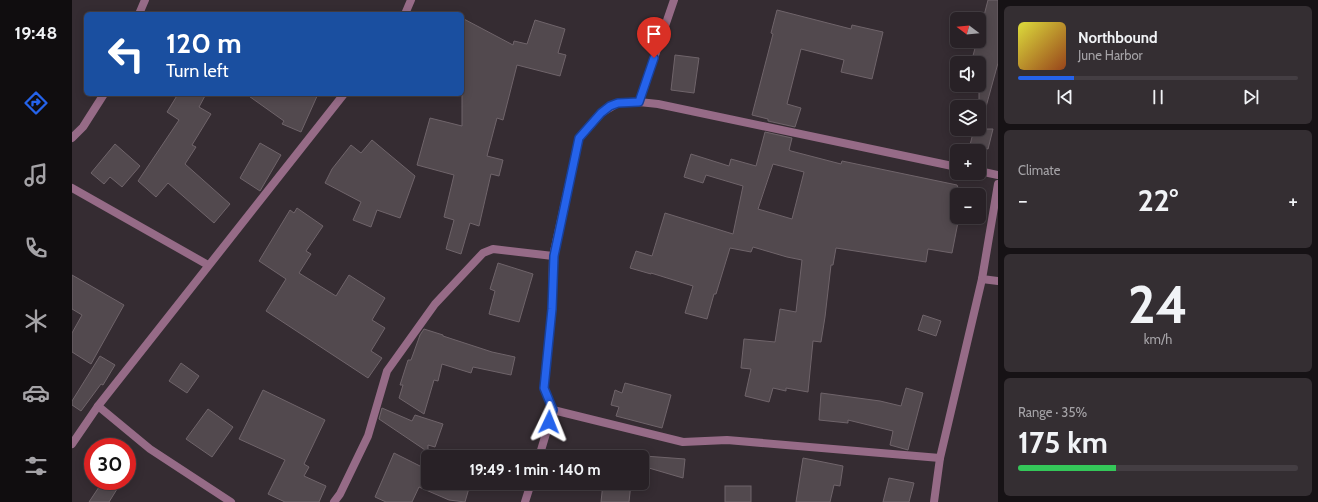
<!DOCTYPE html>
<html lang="en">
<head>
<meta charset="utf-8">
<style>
  body { margin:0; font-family:Cabin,sans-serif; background:#342e32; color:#f1f3f6; height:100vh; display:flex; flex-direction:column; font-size:15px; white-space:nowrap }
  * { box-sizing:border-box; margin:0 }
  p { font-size:13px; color:#a5a3a7 }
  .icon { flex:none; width:22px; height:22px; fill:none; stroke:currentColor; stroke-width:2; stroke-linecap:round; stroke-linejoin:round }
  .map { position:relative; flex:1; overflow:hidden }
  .panel { display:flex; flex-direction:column; gap:6px; padding:6px; background:#161215; width:320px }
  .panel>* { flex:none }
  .top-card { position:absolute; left:12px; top:12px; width:380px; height:84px; border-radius:6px; box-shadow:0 2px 10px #0003,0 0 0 1px #443e43; background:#1a4fa0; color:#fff; overflow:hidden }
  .needle { width:26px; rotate:286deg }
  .controls { position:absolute; left:878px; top:12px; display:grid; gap:8px }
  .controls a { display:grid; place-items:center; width:36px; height:36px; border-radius:6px; background:#282126; box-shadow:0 2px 10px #0003,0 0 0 1px #443e43; font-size:20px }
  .speed { position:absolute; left:12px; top:438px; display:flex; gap:8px; font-size:20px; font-weight:700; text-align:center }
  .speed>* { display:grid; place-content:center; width:52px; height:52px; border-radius:50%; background:#282126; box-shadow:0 2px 10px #0003,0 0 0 1px #443e43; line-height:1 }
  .speed .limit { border:6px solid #d22; background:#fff; color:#111 }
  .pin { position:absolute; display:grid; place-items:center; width:34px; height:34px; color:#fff; margin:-41px -17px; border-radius:50% 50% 50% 0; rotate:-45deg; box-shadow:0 0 4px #0007 }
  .pin .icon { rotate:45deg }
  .me { position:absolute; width:44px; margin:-22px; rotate:2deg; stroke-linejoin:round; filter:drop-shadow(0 0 3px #0008) }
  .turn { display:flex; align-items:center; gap:14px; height:84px; padding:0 16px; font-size:18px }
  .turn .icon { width:52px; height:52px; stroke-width:2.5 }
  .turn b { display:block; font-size:28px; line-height:34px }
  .big { font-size:30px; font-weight:700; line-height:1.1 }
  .panel .widget { flex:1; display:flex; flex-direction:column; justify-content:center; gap:6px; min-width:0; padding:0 14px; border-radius:6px; background:#342e32 }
  .panel .dial { align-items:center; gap:0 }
  .dial b { font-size:52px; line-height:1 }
  .song { display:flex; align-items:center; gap:12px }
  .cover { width:48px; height:48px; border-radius:6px; background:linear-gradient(135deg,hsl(60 70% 55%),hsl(20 70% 35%)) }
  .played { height:4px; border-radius:2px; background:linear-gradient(90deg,#2563eb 20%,#443e43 20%) }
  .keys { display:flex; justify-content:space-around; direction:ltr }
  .heat { display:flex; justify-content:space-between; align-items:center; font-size:22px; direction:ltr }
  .charge { height:6px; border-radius:3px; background:linear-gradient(90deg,#34c759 35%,#443e43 0) }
  .trip { position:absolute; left:349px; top:450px; width:228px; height:40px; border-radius:6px; background:#282126; box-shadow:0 2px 10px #0003,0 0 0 1px #443e43; font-weight:700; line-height:40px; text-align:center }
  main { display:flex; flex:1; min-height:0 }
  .tab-bar { display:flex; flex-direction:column; width:72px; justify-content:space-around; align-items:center; background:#100d0f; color:#a5a3a7 }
  .tab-bar .icon { width:28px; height:28px }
  .tab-bar .active { color:#2563eb }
  .tab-bar b { font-size:18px; color:#f1f3f6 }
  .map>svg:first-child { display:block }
  .building { fill:#52494e; stroke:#6f646a; fill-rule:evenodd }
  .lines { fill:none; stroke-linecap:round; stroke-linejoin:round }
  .minor { stroke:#966b87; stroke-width:8 }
  .route-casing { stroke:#184099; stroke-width:10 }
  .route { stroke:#2563eb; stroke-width:7 }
</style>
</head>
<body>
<main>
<nav class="tab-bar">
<b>19:48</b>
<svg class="icon active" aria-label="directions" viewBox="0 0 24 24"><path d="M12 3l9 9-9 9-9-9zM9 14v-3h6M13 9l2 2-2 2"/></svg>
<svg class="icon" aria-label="music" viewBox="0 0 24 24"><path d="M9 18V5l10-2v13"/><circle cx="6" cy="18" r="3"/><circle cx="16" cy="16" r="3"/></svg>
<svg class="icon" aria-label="phone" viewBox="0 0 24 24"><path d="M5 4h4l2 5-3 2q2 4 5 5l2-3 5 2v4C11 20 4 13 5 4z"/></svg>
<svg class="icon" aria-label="climate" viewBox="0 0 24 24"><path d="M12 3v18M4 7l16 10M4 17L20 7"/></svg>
<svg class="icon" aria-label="car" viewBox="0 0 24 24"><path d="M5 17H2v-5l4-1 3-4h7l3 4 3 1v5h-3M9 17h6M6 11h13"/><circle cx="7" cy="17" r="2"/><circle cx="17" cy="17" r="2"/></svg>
<svg class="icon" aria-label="filters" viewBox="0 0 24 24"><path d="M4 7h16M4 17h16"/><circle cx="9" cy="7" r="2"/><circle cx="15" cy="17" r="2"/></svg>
</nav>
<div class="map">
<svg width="926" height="502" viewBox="0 0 926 502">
  <rect width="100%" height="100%" fill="#352c32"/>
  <g class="building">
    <path d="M916 0H926V63L912 114H907V63H899L905 41H907V35Z"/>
    <path d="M705 10 779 29 780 25 811 32 800 79 769 72 772 60 729 49 715 104 729 108 723 127 696 121V119L680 115 701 34 699 33Z"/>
    <path d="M390 18 441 45 442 41 455 44 463 20 493 29 486 53 494 55 488 76 445 65 431 120 425 118 415 156 431 160 427 176 419 174 407 226 398 223 389 254 374 249 382 220 372 217 382 175 345 165 358 118 390 126Z"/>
    <path d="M603 55 627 58 622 93 599 90Z"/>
    <path d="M106 94H134L127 107 139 114 120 145 124 147 113 164 158 204 142 223 96 183 84 197 66 181 107 120 95 112Z"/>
    <path d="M174 94H246L229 132 210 124 212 121Z"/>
    <path d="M902 129H921L916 149 898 145Z"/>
    <path d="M693 132 720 138 717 150 719 151 769 164 770 161 885 185 889 195H885V217H887L880 253 856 249 854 262 764 248 761 265H759L753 317 749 342 741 341 736 392 714 388V391L701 388 697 402 673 396 679 369 669 368 672 339 703 342 708 309 724 312 730 260 715 257 681 247 679 252 658 248 644 294H642L635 319 613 313 621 286 579 273V274L558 268 564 251 580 256 593 213 661 234 671 186 634 175 631 183 612 177 619 154 657 166 659 159 684 166ZM701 164 732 172 720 219 686 209Z"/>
    <path d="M300 140 343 176 328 218 305 210 299 227 281 220 289 202 253 183 260 169 279 145 289 153Z"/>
    <path d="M188 143 209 155 188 191 168 178Z"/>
    <path d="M43 144 68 166 50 187 38 177 32 184 19 173Z"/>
    <path d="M225 208 251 226 234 251 239 254 227 273 264 296 277 275 313 298 300 320 313 328 299 351 310 358 296 378 194 311 214 279 187 261 218 210 222 213Z"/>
    <path d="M426 263 461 274 447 322 417 314 423 291 418 289Z"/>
    <path d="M0 275 52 305 19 364 0 352V333L10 315 0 309Z"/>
    <path d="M851 315 869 321 864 336 846 330Z"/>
    <path d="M352 329 371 335V336L420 352 443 357 439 375 401 367 399 373 370 364 366 381 362 380 352 414 327 398 331 385H328L336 360H339L348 335Z"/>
    <path d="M28 356 43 365 31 385 29 384 9 411 0 405V401Z"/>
    <path d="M109 363 127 376 115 393 97 381Z"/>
    <path d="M553 383 599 395 590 428 544 416 547 407 539 405 543 390 550 393Z"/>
    <path d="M834 388 851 393 836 450 818 445 821 431 776 420V423L747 420 749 393 808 401 829 406Z"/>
    <path d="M191 390 253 420 232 464 237 467 232 476 254 486 247 502H213L196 494 213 460 167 439Z"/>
    <path d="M310 408 340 421 343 415 371 424 363 447 356 445V452L307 419Z"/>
    <path d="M136 409 161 427 140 457 114 439Z"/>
    <path d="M322 453 356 470V483H377L397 488 393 502 377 500 347 487 340 502H314L303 497Z"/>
    <path d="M559 455 613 459 611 478 570 466V457H558Z"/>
    <path d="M731 458 771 466 768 486 762 485 758 502H724Z"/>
    <path d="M817 478 842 483 837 502H811Z"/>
    <path d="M31 481H50L37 502H17Z"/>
    <path d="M531 483H559L557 502H529Z"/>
    <rect x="653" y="486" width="26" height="16"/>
  </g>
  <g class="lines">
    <g class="minor">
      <path d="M67 14 73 0"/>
      <path d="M333 14 339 0"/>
      <path d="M567 102 602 0"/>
      <path d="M0 138 11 127 32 94"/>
      <path d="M907 171 926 175"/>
      <path d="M0 188 136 265"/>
      <path d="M910 279 926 281"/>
      <path d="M26 406 78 449 159 502"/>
      <path d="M481 410 611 442 655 440 868 458"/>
      <path d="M0 444 26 406 272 94"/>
      <path d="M467 457 481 410 472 388 480 309 481 256 507 138 529 113 546 103 567 102 586 104 885 167"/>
      <path d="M262 502 268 494 296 436 315 371 363 304 411 253 421 249 481 256"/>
      <path d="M453 502 459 483"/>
      <path d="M862 502 868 458 910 279 926 184"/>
    </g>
  </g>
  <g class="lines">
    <g class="route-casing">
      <path id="route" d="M477 422 481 410 472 388 480 309 482 256 507 138 529 113 538 106 546 103 567 102 582 58"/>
    </g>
    <use href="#route" class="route"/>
  </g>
</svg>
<div class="controls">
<a><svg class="needle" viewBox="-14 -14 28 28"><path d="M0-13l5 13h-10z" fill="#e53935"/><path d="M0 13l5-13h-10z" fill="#a5a3a7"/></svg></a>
<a><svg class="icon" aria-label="sound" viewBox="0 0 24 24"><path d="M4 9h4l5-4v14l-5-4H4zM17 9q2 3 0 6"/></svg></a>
<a><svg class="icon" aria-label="layers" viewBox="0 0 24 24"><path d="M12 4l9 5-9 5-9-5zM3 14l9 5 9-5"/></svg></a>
<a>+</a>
<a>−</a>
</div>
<div class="speed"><div class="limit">30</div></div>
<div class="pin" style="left:582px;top:58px;background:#d93025"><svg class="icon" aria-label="arrive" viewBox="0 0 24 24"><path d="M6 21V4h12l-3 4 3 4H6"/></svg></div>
<svg class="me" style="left:477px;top:422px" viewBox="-20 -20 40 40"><path d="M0-17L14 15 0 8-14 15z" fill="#2563eb" stroke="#fff" stroke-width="4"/></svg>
<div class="trip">19:49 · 1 min · 140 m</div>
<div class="top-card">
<div class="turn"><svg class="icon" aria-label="left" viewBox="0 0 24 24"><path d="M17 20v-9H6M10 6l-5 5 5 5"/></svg><div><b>120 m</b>Turn left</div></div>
</div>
</div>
<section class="panel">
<div class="widget">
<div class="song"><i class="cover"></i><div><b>Northbound</b><p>June Harbor</p></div></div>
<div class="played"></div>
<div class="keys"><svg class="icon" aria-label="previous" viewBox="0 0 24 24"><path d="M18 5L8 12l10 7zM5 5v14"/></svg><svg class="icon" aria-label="pause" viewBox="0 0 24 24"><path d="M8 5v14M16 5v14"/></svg><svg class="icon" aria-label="next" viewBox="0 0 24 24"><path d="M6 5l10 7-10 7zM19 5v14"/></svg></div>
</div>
<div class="widget"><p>Climate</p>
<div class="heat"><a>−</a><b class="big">22°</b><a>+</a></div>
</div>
<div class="widget dial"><b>24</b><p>km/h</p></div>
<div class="widget"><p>Range · 35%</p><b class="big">175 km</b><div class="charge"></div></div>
</section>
</main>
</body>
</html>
